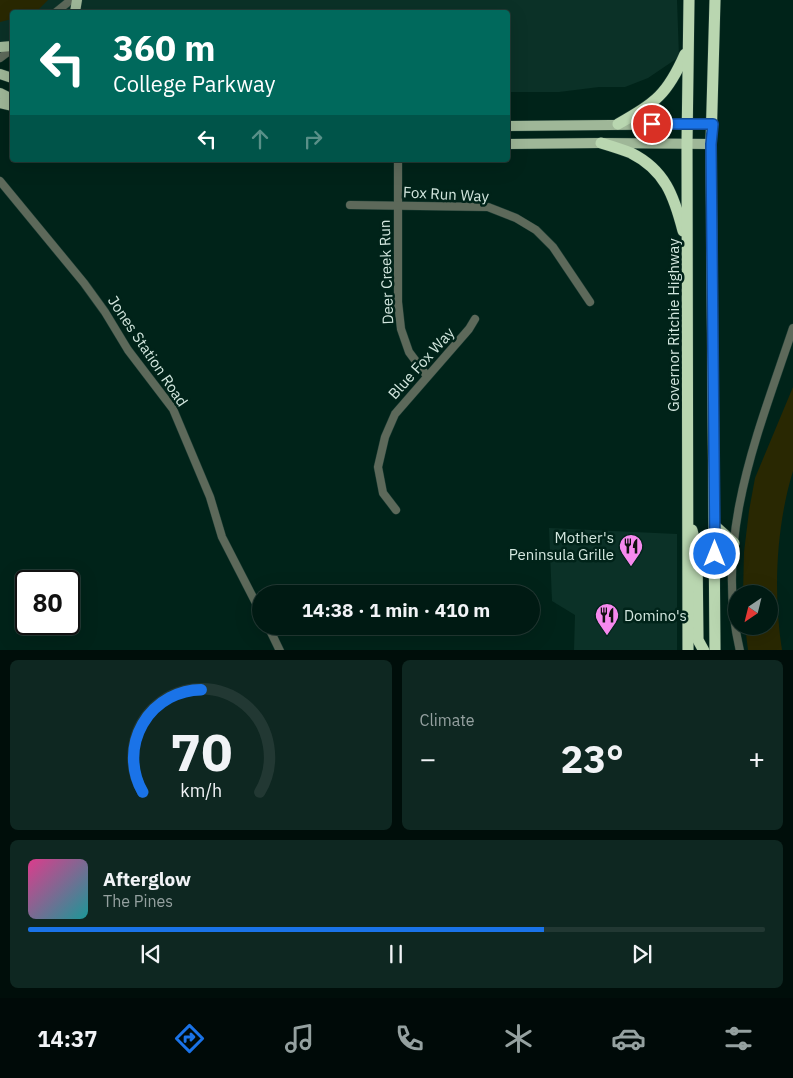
<!DOCTYPE html>
<html lang="en">
<head>
<meta charset="utf-8">
<style>
  body { margin:0; font-family:"IBM Plex Sans",sans-serif; background:#0e2721; color:#f1f3f6; height:100vh; display:flex; flex-direction:column; font-size:19px; white-space:nowrap }
  * { box-sizing:border-box; margin:0 }
  p { font-size:16px; color:#95a1a0 }
  .icon { flex:none; width:28px; height:28px; fill:none; stroke:currentColor; stroke-width:2; stroke-linecap:round; stroke-linejoin:round }
  .map { position:relative; height:650px; overflow:hidden }
  .sheet { display:flex; flex-direction:column; gap:10px; padding:10px; background:#000e0a; flex:1 }
  .sheet>* { flex:none }
  .hud { position:absolute; left:10px; top:10px; width:500px; height:152px; border-radius:5px; box-shadow:0 5px 20px #0002,0 0 0 1px #223833; background:#00695c; color:#fff; overflow:hidden }
  .needle { width:32px; rotate:215deg }
  .controls { position:absolute; left:728px; top:585px; display:grid; gap:10px }
  .controls a { display:grid; place-items:center; width:50px; height:50px; border-radius:50%; background:#001a13; box-shadow:0 5px 20px #0002,0 0 0 1px #223833; font-size:25px }
  .speed { position:absolute; left:15px; top:570px; display:flex; gap:10px; font-size:25px; font-weight:700; text-align:center }
  .speed>* { display:grid; place-content:center; width:65px; height:65px; border-radius:50%; background:#001a13; box-shadow:0 5px 20px #0002,0 0 0 1px #223833; line-height:1 }
  .speed .limit { border:2px solid #111; border-radius:8px; background:#fff; color:#111 }
  .pin { position:absolute; display:grid; place-items:center; width:42px; height:42px; color:#fff; margin:-21px; border:2px solid #fff; border-radius:50%; box-shadow:0 1px 5px #0007 }
  .me { position:absolute; width:55px; margin:-28px; rotate:0deg; stroke-linejoin:round; filter:drop-shadow(0 0 4px #0008) }
  .turn { display:flex; align-items:center; gap:18px; height:105px; padding:0 20px; font-size:22px }
  .turn .icon { width:65px; height:65px; stroke-width:2.5 }
  .turn b { display:block; font-size:35px; line-height:42px }
  .lanes { display:flex; align-items:center; height:48px; padding:0 20px; background:#0003; justify-content:center; gap:25px; direction:ltr }
  .lanes .off { opacity:.35 }
  .big { font-size:38px; font-weight:700; line-height:1.1 }
  .sheet .tile { flex:1; display:flex; flex-direction:column; justify-content:center; gap:8px; min-width:0; padding:0 18px; border-radius:8px; background:#0e2721 }
  .sheet .dial { align-items:center; gap:0 }
  .dial svg { height:130px; overflow:visible; fill:none; stroke:#223833; stroke-width:7; stroke-linecap:round; text-anchor:middle }
  .dial text { fill:#f1f3f6; stroke:none }
  .song { display:flex; align-items:center; gap:15px }
  .cover { width:60px; height:60px; border-radius:8px; background:linear-gradient(135deg,hsl(330 70% 55%),hsl(180 70% 35%)) }
  .played { height:5px; border-radius:2px; background:linear-gradient(90deg,#1a73e8 70%,#223833 70%) }
  .keys { display:flex; justify-content:space-around; direction:ltr }
  .heat { display:flex; justify-content:space-between; align-items:center; font-size:28px; direction:ltr }
  .sheet .tiles { flex:1; display:grid; gap:10px; grid-template-columns:1fr 1fr }
  .tile:last-child { grid-column:span 2 }
  .trip { position:absolute; left:252px; top:585px; width:288px; height:50px; border-radius:25px; background:#001a13; box-shadow:0 5px 20px #0002,0 0 0 1px #223833; font-weight:700; line-height:50px; text-align:center }
  .dock { display:flex; height:80px; justify-content:space-around; align-items:center; background:#000a08; color:#95a1a0 }
  .dock .icon { width:35px; height:35px }
  .dock .active { color:#1a73e8 }
  .dock b { font-size:22px; color:#f1f3f6 }
  .map>svg:first-child { display:block }
  .built { fill:#0b3127 }
  .green { fill:#292802 }
  .lines { fill:none; stroke-linecap:round; stroke-linejoin:round }
  .minor-casing { stroke:#1e3e35; stroke-width:9 }
  .major-casing { stroke:#1e3e35; stroke-width:11 }
  .highway-casing { stroke:#1e3e35; stroke-width:12 }
  .minor { stroke:#5d695a; stroke-width:8 }
  .major { stroke:#9fb798; stroke-width:10 }
  .highway { stroke:#b9d6b0; stroke-width:11 }
  .route-casing { stroke:#114b97; stroke-width:12 }
  .route { stroke:#1a73e8; stroke-width:9 }
  .labels { text-anchor:middle; dominant-baseline:central; stroke-width:5; stroke-linejoin:round; paint-order:stroke }
  .street-label { font-size:15px; fill:#d3e7df; stroke:#002319 }
  .poi-label { font-size:15px; fill:#d3e7df; stroke:#002319; text-anchor:end }
</style>
</head>
<body>
<div class="map">
<svg width="793" height="651" viewBox="0 0 793 651">
  <rect width="100%" height="100%" fill="#002319"/>
  <g class="built">
    <path d="M0 0H677L679 57 648 78 625 87H599L559 92H508V12H12V58L0 54Z"/>
    <path d="M549 528 677 534V650H574L575 615 552 601Z"/>
  </g>
  <g class="green">
    <path d="M0 0H48L37 11 12 12V19L0 22Z"/>
    <path d="M793 387V471C776 526 773 594 782 650H748L745 626H769V594H743L744 552 749 511 755 478Z"/>
  </g>
  <g class="lines">
    <g class="minor-casing">
      <g id="minor">
        <path d="M56 12 71 0"/>
        <path d="M0 58 12 49"/>
        <path d="M398 160V302L401 329 409 352 427 376"/>
        <path d="M0 181 84 283 105 312 128 350 173 409 210 497 222 537 261 613"/>
        <path d="M350 205 488 207 516 218 536 230 553 247 590 302"/>
        <path d="M396 510 383 493 378 467 385 437 395 414 469 329 475 319"/>
        <path d="M268 626 280 651"/>
        <path d="M740 651C713 538 758 433 793 328"/>
      </g>
    </g>
    <g class="major-casing">
      <g id="major">
        <path d="M75 12 77 0"/>
        <path d="M0 47 12 46"/>
        <path d="M0 74 12 78"/>
        <path d="M0 93 12 99"/>
        <path d="M0 103 12 106"/>
        <path d="M508 126 713 124"/>
        <path d="M508 144 601 143 711 144"/>
      </g>
    </g>
    <g class="highway-casing">
      <g id="highway">
        <path d="M618 124C656 102 667 95 685 54"/>
        <path d="M601 143C611 146 621 149 631 153 665 170 674 196 683 231"/>
        <path d="M715 526 734 543"/>
        <path d="M692 530 697 550 698 640 704 651"/>
        <path d="M688 651 687 144 689 0"/>
        <path d="M715 651 711 144 715 0"/>
      </g>
    </g>
    <use href="#minor" class="minor"/>
    <use href="#major" class="major"/>
    <use href="#highway" class="highway"/>
  </g>
  <g class="lines">
    <g class="route-casing">
      <path id="route" d="M652 124H713L711 144 715 554"/>
    </g>
    <use href="#route" class="route"/>
  </g>
  <defs>
    <g id="restaurant-pin" transform="scale(1.25)"><path d="M0 17L-7.5 6A9.5 9.5 0 1 1 7.5 6Z" fill="#f689ee" stroke="#002319"/><path d="M-5-6h1v4h1v-4h1v4h1v-4h1v5L-1.5 .5V6h-2V.5L-5-1ZM5-6V6H3V1.5H1.5Q1.5-4 5-6Z" fill="#111"/></g>
  </defs>
  <g fill-rule="evenodd">
    <use href="#restaurant-pin" x="631" y="546"/>
    <use href="#restaurant-pin" x="607" y="615"/>
  </g>
  <g class="labels">
    <g class="street-label">
      <text transform="translate(446 194) rotate(3)">Fox Run Way</text>
      <text transform="translate(386 272) rotate(-92)">Deer Creek Run</text>
      <text transform="translate(673 325) rotate(-90)">Governor Ritchie Highway</text>
      <text transform="translate(148 351) rotate(56)">Jones Station Road</text>
      <text transform="translate(421 363) rotate(-48)">Blue Fox Way</text>
    </g>
    <g class="poi-label">
      <text x="614" y="537">Mother's<tspan x="614" dy="17">Peninsula Grille</tspan></text>
      <text x="624" y="615" text-anchor="start">Domino's</text>
    </g>
  </g>
</svg>
<div class="controls">
<a><svg class="needle" viewBox="-14 -14 28 28"><path d="M0-13l5 13h-10z" fill="#e53935"/><path d="M0 13l5-13h-10z" fill="#95a1a0"/></svg></a>
</div>
<div class="speed"><div class="limit">80</div></div>
<div class="pin" style="left:652px;top:124px;background:#d93025"><svg class="icon" aria-label="arrive" viewBox="0 0 24 24"><path d="M6 21V4h12l-3 4 3 4H6"/></svg></div>
<svg class="me" style="left:715px;top:554px" viewBox="-20 -20 40 40"><circle r="17" fill="#1a73e8" stroke="#fff" stroke-width="3"/><path d="M0-11L8 9 0 5-8 9z" fill="#fff"/></svg>
<div class="trip">14:38 · 1 min · 410 m</div>
<div class="hud">
<div class="turn"><svg class="icon" aria-label="left" viewBox="0 0 24 24"><path d="M17 20v-9H6M10 6l-5 5 5 5"/></svg><div><b>360 m</b>College Parkway</div></div>
<div class="lanes"><svg class="icon" aria-label="left" viewBox="0 0 24 24"><path d="M17 20v-9H6M10 6l-5 5 5 5"/></svg><svg class="icon off" aria-label="ahead" viewBox="0 0 24 24"><path d="M12 20V5M6 11l6-6 6 6"/></svg><svg class="icon off" aria-label="right" viewBox="0 0 24 24"><path d="M7 20v-9h11M14 6l5 5-5 5"/></svg></div>
</div>
</div>
<section class="sheet">
<div class="tiles">
<div class="tile dial"><svg viewBox="0 0 100 80">
<path d="M14 69A42 42 0 1 1 86 69"/>
<path d="M14 69A42 42 0 0 1 50 6" stroke="#1a73e8"/>
<text x="50" y="56" font-size="32" font-weight="700">70</text>
<text x="50" y="72" font-size="11">km/h</text>
</svg></div>
<div class="tile"><p>Climate</p>
<div class="heat"><a>−</a><b class="big">23°</b><a>+</a></div>
</div>
<div class="tile">
<div class="song"><i class="cover"></i><div><b>Afterglow</b><p>The Pines</p></div></div>
<div class="played"></div>
<div class="keys"><svg class="icon" aria-label="previous" viewBox="0 0 24 24"><path d="M18 5L8 12l10 7zM5 5v14"/></svg><svg class="icon" aria-label="pause" viewBox="0 0 24 24"><path d="M8 5v14M16 5v14"/></svg><svg class="icon" aria-label="next" viewBox="0 0 24 24"><path d="M6 5l10 7-10 7zM19 5v14"/></svg></div>
</div>
</div>
</section>
<nav class="dock">
<b>14:37</b>
<svg class="icon active" aria-label="directions" viewBox="0 0 24 24"><path d="M12 3l9 9-9 9-9-9zM9 14v-3h6M13 9l2 2-2 2"/></svg>
<svg class="icon" aria-label="music" viewBox="0 0 24 24"><path d="M9 18V5l10-2v13"/><circle cx="6" cy="18" r="3"/><circle cx="16" cy="16" r="3"/></svg>
<svg class="icon" aria-label="phone" viewBox="0 0 24 24"><path d="M5 4h4l2 5-3 2q2 4 5 5l2-3 5 2v4C11 20 4 13 5 4z"/></svg>
<svg class="icon" aria-label="climate" viewBox="0 0 24 24"><path d="M12 3v18M4 7l16 10M4 17L20 7"/></svg>
<svg class="icon" aria-label="car" viewBox="0 0 24 24"><path d="M5 17H2v-5l4-1 3-4h7l3 4 3 1v5h-3M9 17h6M6 11h13"/><circle cx="7" cy="17" r="2"/><circle cx="17" cy="17" r="2"/></svg>
<svg class="icon" aria-label="filters" viewBox="0 0 24 24"><path d="M4 7h16M4 17h16"/><circle cx="9" cy="7" r="2"/><circle cx="15" cy="17" r="2"/></svg>
</nav>
</body>
</html>
